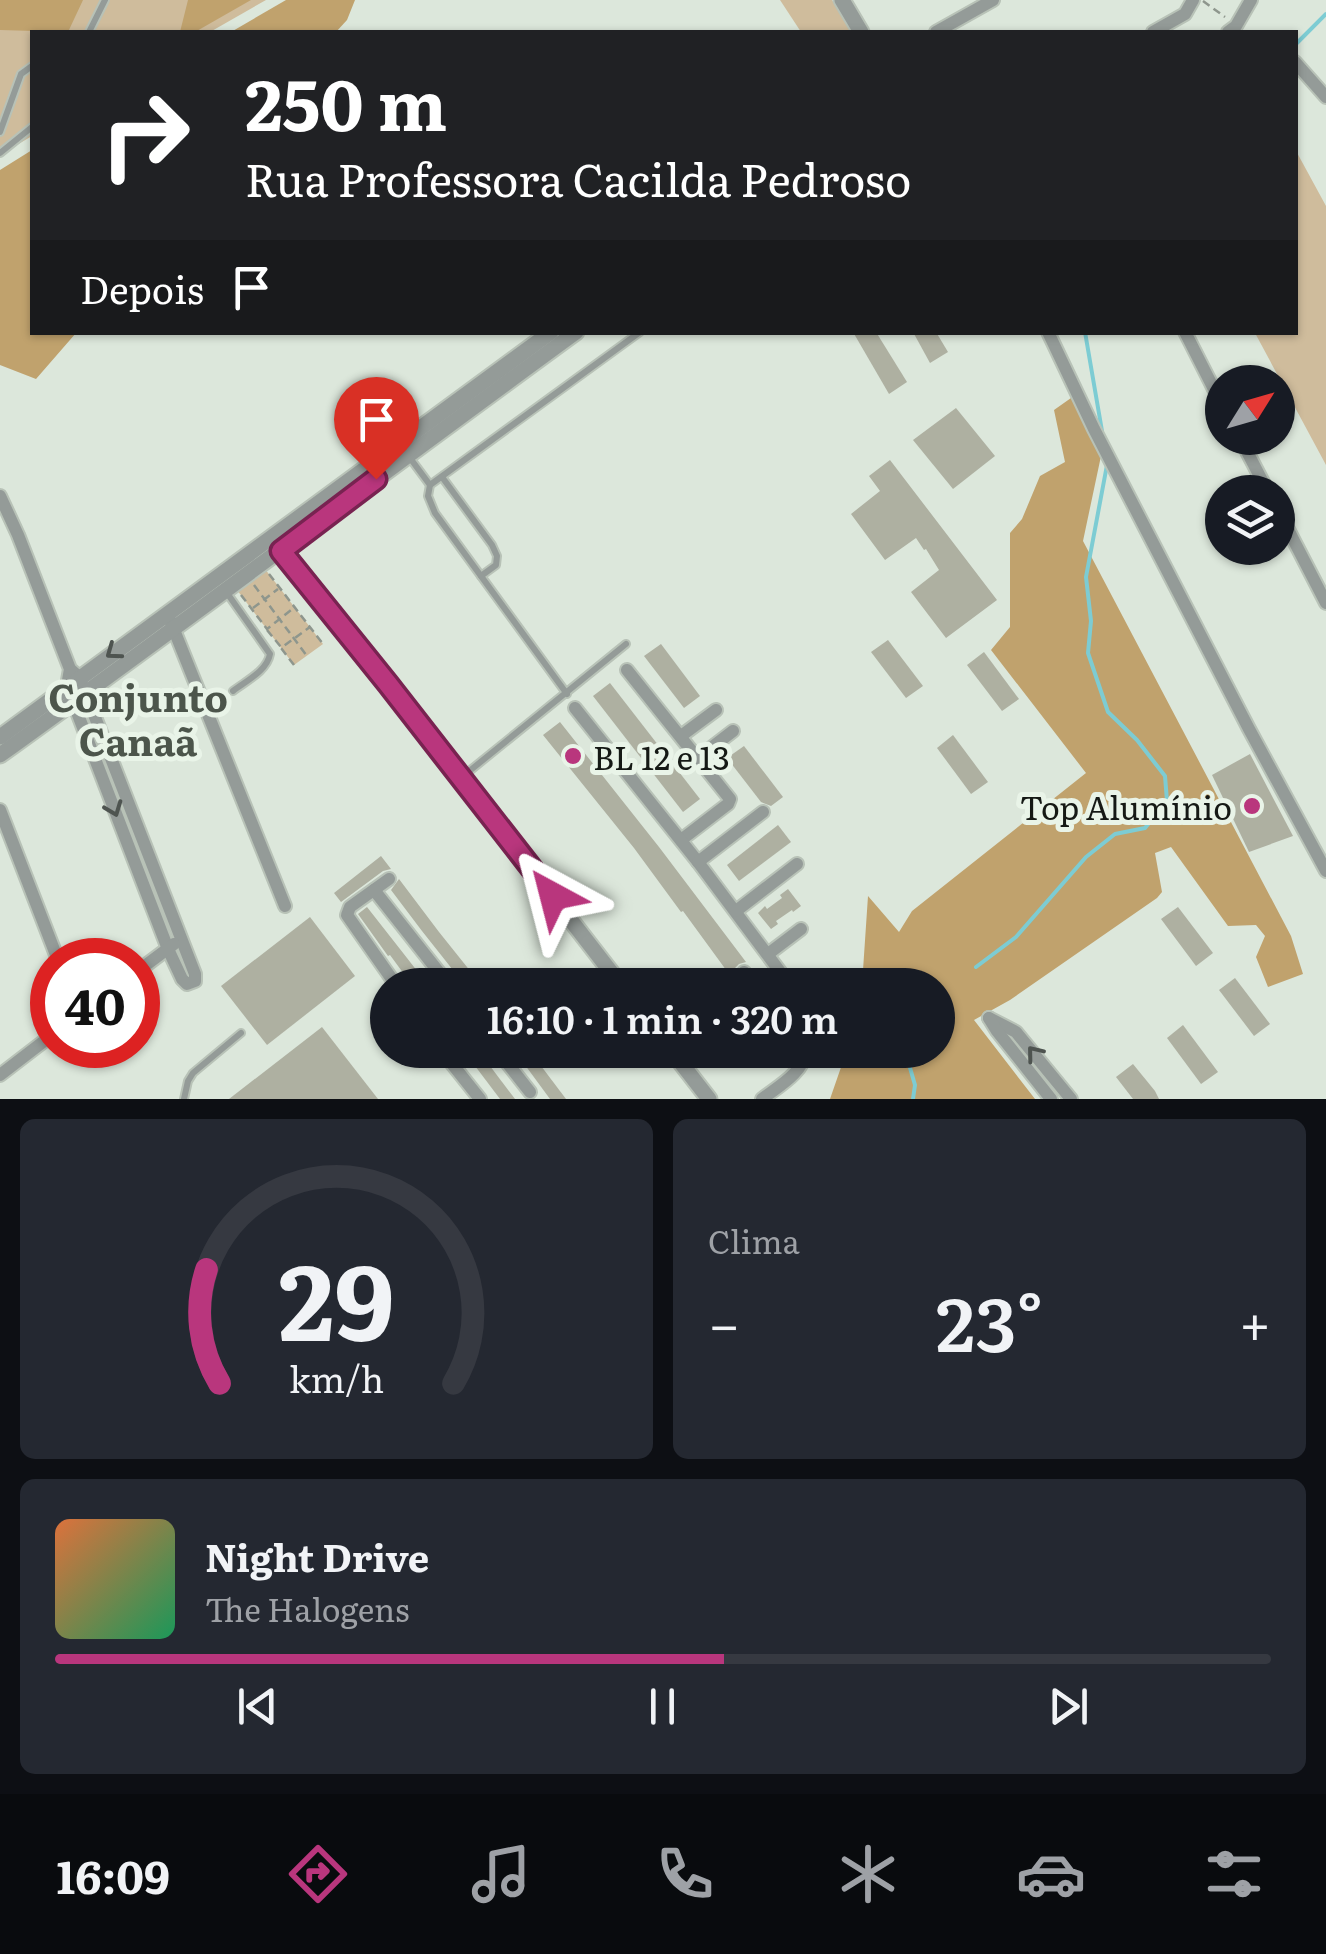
<!DOCTYPE html>
<html lang="pt">
<head>
<meta charset="utf-8">
<style>
  body { margin:0; font-family:Literata,serif; background:#242831; color:#f1f3f6; height:100vh; display:flex; flex-direction:column; font-size:38px; white-space:nowrap }
  * { box-sizing:border-box; margin:0 }
  p { font-size:32px; color:#9ea1a6 }
  .icon { flex:none; width:55px; height:55px; fill:none; stroke:currentColor; stroke-width:2; stroke-linecap:round; stroke-linejoin:round }
  .map { position:relative; height:1099px; overflow:hidden }
  .side { display:flex; flex-direction:column; gap:20px; padding:20px; background:#0d0f14; flex:1 }
  .side>* { flex:none }
  .banner { position:absolute; left:30px; top:30px; width:1268px; height:305px; border-radius:0px; box-shadow:0 2px 8px #0004; background:#202124; color:#fff; overflow:hidden }
  .needle { width:65px; rotate:53deg }
  .fabs { position:absolute; left:1205px; top:365px; display:grid; gap:20px }
  .fabs a { display:grid; place-items:center; width:90px; height:90px; border-radius:50%; background:#171b24; box-shadow:0 2px 8px #0004; font-size:50px }
  .speed { position:absolute; left:30px; top:938px; display:flex; gap:20px; font-size:50px; font-weight:700; text-align:center }
  .speed>* { display:grid; place-content:center; width:130px; height:130px; border-radius:50%; background:#171b24; box-shadow:0 2px 8px #0004; line-height:1 }
  .speed .limit { border:15px solid #d22; background:#fff; color:#111 }
  .pin { position:absolute; display:grid; place-items:center; width:85px; height:85px; color:#fff; margin:-102px -42px; border-radius:50% 50% 50% 0; rotate:-45deg; box-shadow:0 0 10px #0007 }
  .pin .icon { rotate:45deg }
  .me { position:absolute; width:110px; margin:-55px; rotate:322deg; stroke-linejoin:round; filter:drop-shadow(0 0 8px #0008) }
  .turn { display:flex; align-items:center; gap:35px; height:210px; padding:0 50px; font-size:45px }
  .turn .icon { width:130px; height:130px; stroke-width:2.5 }
  .turn b { display:block; font-size:70px; line-height:85px }
  .then { display:flex; align-items:center; height:95px; padding:0 50px; background:#0003; gap:20px; font-size:38px }
  .big { font-size:75px; font-weight:600; line-height:1.1 }
  .side .card { flex:1; display:flex; flex-direction:column; justify-content:center; gap:15px; min-width:0; padding:0 35px; border-radius:15px; background:#242831 }
  .side .dial { align-items:center; gap:0 }
  .dial svg { height:260px; overflow:visible; fill:none; stroke:#363941; stroke-width:7; stroke-linecap:round; text-anchor:middle }
  .dial text { fill:#f1f3f6; stroke:none }
  .song { display:flex; align-items:center; gap:30px }
  .cover { width:120px; height:120px; border-radius:15px; background:linear-gradient(135deg,hsl(20 70% 55%),hsl(150 70% 35%)) }
  .played { height:10px; border-radius:5px; background:linear-gradient(90deg,#b9367d 55%,#363941 55%) }
  .keys { display:flex; justify-content:space-around; direction:ltr }
  .heat { display:flex; justify-content:space-between; align-items:center; font-size:55px; direction:ltr }
  .side .tiles { flex:1; display:grid; gap:20px; grid-template-columns:1fr 1fr }
  .card:last-child { grid-column:span 2 }
  .trip { position:absolute; left:370px; top:968px; width:585px; height:100px; border-radius:50px; background:#171b24; box-shadow:0 2px 8px #0004; font-weight:600; line-height:100px; text-align:center }
  .tabs { display:flex; height:160px; justify-content:space-around; align-items:center; background:#090b0e; color:#9ea1a6 }
  .tabs .icon { width:70px; height:70px }
  .tabs .current { color:#b9367d }
  .tabs b { font-size:45px; color:#f1f3f6 }
  .map>svg:first-child { display:block }
  .green { fill:#cfbc9c }
  .forest { fill:#c0a26d }
  .lines { fill:none; stroke-linecap:round; stroke-linejoin:round }
  .stream { stroke:#7dccd3; stroke-width:4 }
  .building { fill:#aeb0a1 }
  .service-casing { stroke:#b8c2b7; stroke-width:10 }
  .minor-casing { stroke:#b8c2b7; stroke-width:16 }
  .tertiary-casing { stroke:#b8c2b7; stroke-width:19 }
  .path { stroke:#8e968d; stroke-width:2.5; stroke-dasharray:8 5; stroke-linecap:butt }
  .service { stroke:#949b98; stroke-width:6 }
  .minor { stroke:#949b98; stroke-width:12 }
  .tertiary { stroke:#949b98; stroke-width:15 }
  .oneway { stroke:#4e5450 }
  .route-casing { stroke:#782351; stroke-width:25 }
  .route { stroke:#b9367d; stroke-width:18 }
  .poi-dot { fill:#b9367d; stroke:#e9f4e8; stroke-width:4 }
  .labels { text-anchor:middle; dominant-baseline:central; stroke-width:10; stroke-linejoin:round; paint-order:stroke }
  .poi-label { font-size:32px; fill:#151915; stroke:#e9f4e8; text-anchor:start }
  .quarter-label { font-size:38px; font-weight:bold; fill:#4c554b; stroke:#e9f4e8 }
</style>
</head>
<body>
<div class="map">
<svg width="1326" height="1099" viewBox="0 0 1326 1099">
  <rect width="100%" height="100%" fill="#dce7db"/>
  <g class="green">
    <path d="M0 0H266L210 32H32V136L0 155Z"/>
    <path d="M780 0H832L851 32H801Z"/>
    <path d="M1295 149 1326 206V465L1255 333 1295 332Z"/>
    <path d="M265 569 323 644 294 665 237 590Z"/>
  </g>
  <g class="forest">
    <path d="M0 0H83L68 32 0 30Z"/>
    <path d="M188 0H251L195 32H180Z"/>
    <path d="M286 0H355L347 20 336 32H231Z"/>
    <path d="M32 150V332L76 333 36 379 0 365V170Z"/>
    <path d="M1071 398 1101 456 1083 541 1291 936 1303 974 1268 987 1256 957 1265 936 1256 925 1228 926 1171 847 1155 853 1162 892 1157 898 1010 1000 974 1020 1035 1099H830L847 1050H938V985H862L868 896 899 932 912 911 1086 773 991 650 1010 627V533L1022 519 1040 476 1065 462 1054 410Z"/>
  </g>
  <g class="lines">
    <g class="stream">
      <path d="M1295 45 1326 14"/>
      <path d="M1085 332 1102 431"/>
      <path d="M976 967 1016 937 1086 857 1115 834 1145 828 1167 801 1165 776 1137 740 1108 712 1088 653 1091 621 1086 577 1107 465"/>
      <path d="M907 1050 906 1054 915 1085 913 1099"/>
    </g>
  </g>
  <g class="building">
    <path d="M853 332H876L907 382 889 394Z"/>
    <path d="M913 332H936L948 352 930 363Z"/>
    <path d="M956 408 995 456 953 489 913 440Z"/>
    <path d="M890 460 997 600 946 638 911 592 939 570 926 549 924 550 916 538 885 560 851 514 880 491 869 476Z"/>
    <path d="M888 640 923 686 906 698 871 652Z"/>
    <path d="M661 644 700 696 684 708 644 656Z"/>
    <path d="M984 652 1019 699 1002 711 967 665Z"/>
    <path d="M610 683 700 799 683 812 593 696Z"/>
    <path d="M560 722 659 847 746 962 739 964 729 974 683 911 681 912 634 848 543 735Z"/>
    <path d="M953 735 988 782 971 794 937 748Z"/>
    <path d="M744 746 783 797 771 806 761 802 727 758Z"/>
    <path d="M1250 754 1293 836 1249 852 1212 775Z"/>
    <path d="M778 825 791 842 739 881 727 865Z"/>
    <path d="M381 856 391 869 383 871 341 902 334 893Z"/>
    <path d="M399 879 439 932 475 977 464 984 422 931 391 890Z"/>
    <path d="M788 889 801 906 793 912 792 910 776 921 778 924 771 929 758 913 765 906 767 909 782 898 780 895Z"/>
    <path d="M367 907 407 958 428 985H412L390 955 388 956 358 914Z"/>
    <path d="M1178 907 1213 953 1196 966 1161 919Z"/>
    <path d="M310 917 355 976 267 1045 221 986Z"/>
    <path d="M1235 978 1270 1024 1254 1036 1219 990Z"/>
    <path d="M1183 1025 1218 1072 1201 1084 1167 1038Z"/>
    <path d="M322 1027 378 1099H229Z"/>
    <path d="M463 1050H478L515 1099H500Z"/>
    <path d="M514 1050H529L566 1099H550Z"/>
    <path d="M1133 1064 1155 1091 1159 1099H1133L1116 1077Z"/>
  </g>
  <g class="lines">
    <g class="service-casing">
      <g id="service">
        <path d="M89 32 105 0"/>
        <path d="M0 132 21 74 32 66"/>
        <path d="M0 153 32 127"/>
        <path d="M410 458 430 485"/>
        <path d="M442 477 492 545 497 556 496 565 481 576"/>
        <path d="M227 593 270 654C267 671 246 681 233 691"/>
        <path d="M567 694 435 513 428 496 430 485 640 332"/>
        <path d="M462 777 626 644"/>
        <path d="M184 1099 188 1081 193 1073 241 1033"/>
      </g>
    </g>
    <g class="minor-casing">
      <g id="minor">
        <path d="M936 32 993 0"/>
        <path d="M1153 32 1185 14 1193 0"/>
        <path d="M1228 32 1236 26 1251 0"/>
        <path d="M1295 62 1326 97"/>
        <path d="M1048 332 1094 429 1249 729 1326 871"/>
        <path d="M1185 332 1222 405"/>
        <path d="M1240 438 1268 492"/>
        <path d="M0 496 18 535 70 669 79 677 86 694 195 974V981L187 984 182 979 168 949 67 686 70 669"/>
        <path d="M1278 510 1326 603"/>
        <path d="M170 620 285 906"/>
        <path d="M627 670 730 799 728 804 681 840"/>
        <path d="M575 708 698 862 790 985"/>
        <path d="M681 736 716 710"/>
        <path d="M698 758 733 731"/>
        <path d="M0 810 58 960"/>
        <path d="M698 862 763 812"/>
        <path d="M389 879 350 907 347 915 396 985"/>
        <path d="M374 890 449 985"/>
        <path d="M736 911 797 864"/>
        <path d="M768 954 801 929"/>
        <path d="M138 971 174 944"/>
        <path d="M744 972 754 985"/>
        <path d="M989 1018 1016 1032 1071 1099"/>
        <path d="M989 1018 997 1031 1051 1099"/>
        <path d="M441 1050 480 1099"/>
        <path d="M497 1050 530 1092"/>
        <path d="M0 1075 52 1035"/>
        <path d="M762 1099C780 1085 802 1074 807 1050"/>
      </g>
    </g>
    <g class="tertiary-casing">
      <g id="tertiary">
        <path d="M842 0 861 32"/>
        <path d="M275 544 388 684 621 985"/>
        <path d="M0 737 551 332"/>
        <path d="M0 755C193 616 383 473 576 332"/>
        <path d="M671 1050 709 1099"/>
      </g>
    </g>
    <g class="path">
      <path d="M1203 1 1225 17"/>
      <path d="M269 574 323 644"/>
      <path d="M254 585 307 656"/>
      <path d="M241 595 267 629 295 607"/>
      <path d="M253 608 278 589"/>
      <path d="M267 630 281 647"/>
      <path d="M294 665 281 648 310 627"/>
    </g>
    <use href="#service" class="service"/>
    <use href="#minor" class="minor"/>
    <use href="#tertiary" class="tertiary"/>
  </g>
  <defs><path id="oneway-chevron" d="M-2-3.5L2.5 0L-2 3.5" fill="none" stroke-width="1.6" stroke-linecap="round" stroke-linejoin="round" transform="scale(2.5)"/></defs>
  <g class="oneway">
    <use href="#oneway-chevron" transform="translate(113 652) rotate(144)"/>
    <use href="#oneway-chevron" transform="translate(114 809) rotate(69)"/>
    <use href="#oneway-chevron" transform="translate(1034 1053) rotate(-129)"/>
  </g>
  <g class="lines">
    <g class="route-casing">
      <path id="route" d="M376 479 281 551 388 684 553 896"/>
    </g>
    <use href="#route" class="route"/>
  </g>
  <g class="poi-dot">
    <circle cx="573" cy="756" r="10"/>
    <circle cx="1252" cy="806" r="10"/>
  </g>
  <g class="labels">
    <g class="poi-label">
      <text x="593" y="756">BL 12 e 13</text>
      <text x="1232" y="806" text-anchor="end">Top Alumínio</text>
    </g>
    <g class="quarter-label">
      <text x="138" y="695">Conjunto<tspan x="138" dy="44">Canaã</tspan></text>
    </g>
  </g>
</svg>
<div class="fabs">
<a><svg class="needle" viewBox="-14 -14 28 28"><path d="M0-13l5 13h-10z" fill="#e53935"/><path d="M0 13l5-13h-10z" fill="#9ea1a6"/></svg></a>
<a><svg class="icon" aria-label="layers" viewBox="0 0 24 24"><path d="M12 4l9 5-9 5-9-5zM3 14l9 5 9-5"/></svg></a>
</div>
<div class="speed"><div class="limit">40</div></div>
<div class="pin" style="left:376px;top:479px;background:#d93025"><svg class="icon" aria-label="arrive" viewBox="0 0 24 24"><path d="M6 21V4h12l-3 4 3 4H6"/></svg></div>
<svg class="me" style="left:553px;top:896px" viewBox="-20 -20 40 40"><path d="M0-17L14 15 0 8-14 15z" fill="#b9367d" stroke="#fff" stroke-width="4"/></svg>
<div class="trip">16:10 · 1 min · 320 m</div>
<div class="banner">
<div class="turn"><svg class="icon" aria-label="right" viewBox="0 0 24 24"><path d="M7 20v-9h11M14 6l5 5-5 5"/></svg><div><b>250 m</b>Rua Professora Cacilda Pedroso</div></div>
<div class="then">Depois<svg class="icon" aria-label="arrive" viewBox="0 0 24 24"><path d="M6 21V4h12l-3 4 3 4H6"/></svg></div>
</div>
</div>
<section class="side">
<div class="tiles">
<div class="card dial"><svg viewBox="0 0 100 80">
<path d="M14 69A42 42 0 1 1 86 69"/>
<path d="M14 69A42 42 0 0 1 10 34" stroke="#b9367d"/>
<text x="50" y="56" font-size="32" font-weight="700">29</text>
<text x="50" y="72" font-size="11">km/h</text>
</svg></div>
<div class="card"><p>Clima</p>
<div class="heat"><a>−</a><b class="big">23°</b><a>+</a></div>
</div>
<div class="card">
<div class="song"><i class="cover"></i><div><b>Night Drive</b><p>The Halogens</p></div></div>
<div class="played"></div>
<div class="keys"><svg class="icon" aria-label="previous" viewBox="0 0 24 24"><path d="M18 5L8 12l10 7zM5 5v14"/></svg><svg class="icon" aria-label="pause" viewBox="0 0 24 24"><path d="M8 5v14M16 5v14"/></svg><svg class="icon" aria-label="next" viewBox="0 0 24 24"><path d="M6 5l10 7-10 7zM19 5v14"/></svg></div>
</div>
</div>
</section>
<nav class="tabs">
<b>16:09</b>
<svg class="icon current" aria-label="directions" viewBox="0 0 24 24"><path d="M12 3l9 9-9 9-9-9zM9 14v-3h6M13 9l2 2-2 2"/></svg>
<svg class="icon" aria-label="music" viewBox="0 0 24 24"><path d="M9 18V5l10-2v13"/><circle cx="6" cy="18" r="3"/><circle cx="16" cy="16" r="3"/></svg>
<svg class="icon" aria-label="phone" viewBox="0 0 24 24"><path d="M5 4h4l2 5-3 2q2 4 5 5l2-3 5 2v4C11 20 4 13 5 4z"/></svg>
<svg class="icon" aria-label="climate" viewBox="0 0 24 24"><path d="M12 3v18M4 7l16 10M4 17L20 7"/></svg>
<svg class="icon" aria-label="car" viewBox="0 0 24 24"><path d="M5 17H2v-5l4-1 3-4h7l3 4 3 1v5h-3M9 17h6M6 11h13"/><circle cx="7" cy="17" r="2"/><circle cx="17" cy="17" r="2"/></svg>
<svg class="icon" aria-label="filters" viewBox="0 0 24 24"><path d="M4 7h16M4 17h16"/><circle cx="9" cy="7" r="2"/><circle cx="15" cy="17" r="2"/></svg>
</nav>
</body>
</html>
